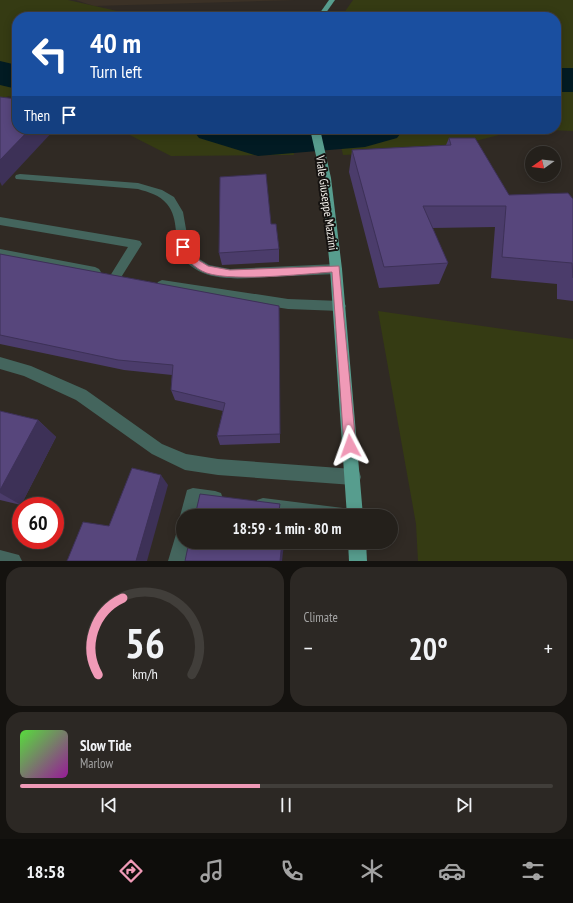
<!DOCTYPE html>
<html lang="en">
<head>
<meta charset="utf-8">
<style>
  body { margin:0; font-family:"PT Sans Narrow",sans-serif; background:#2c2824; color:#f1f3f6; height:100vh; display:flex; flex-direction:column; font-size:15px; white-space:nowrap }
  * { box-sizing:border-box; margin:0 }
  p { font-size:13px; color:#a3a3a3 }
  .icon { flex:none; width:22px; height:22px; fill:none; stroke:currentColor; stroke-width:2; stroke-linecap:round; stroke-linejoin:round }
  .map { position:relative; height:561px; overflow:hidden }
  .details { display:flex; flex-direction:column; gap:6px; padding:6px; background:#14120f; flex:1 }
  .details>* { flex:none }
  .guide { position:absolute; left:12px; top:12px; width:549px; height:122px; border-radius:16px; box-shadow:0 2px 10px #0003,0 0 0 1px #413e3a; background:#1a4fa0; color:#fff; overflow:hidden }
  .needle { width:26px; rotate:256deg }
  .buttons { position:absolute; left:525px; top:146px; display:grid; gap:8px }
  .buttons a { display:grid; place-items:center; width:36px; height:36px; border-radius:50%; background:#24201b; box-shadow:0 2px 10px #0003,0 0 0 1px #413e3a; font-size:20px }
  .speed { position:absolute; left:12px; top:497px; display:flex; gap:8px; font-size:20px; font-weight:700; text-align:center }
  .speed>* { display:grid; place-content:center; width:52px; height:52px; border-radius:50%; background:#24201b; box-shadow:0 2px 10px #0003,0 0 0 1px #413e3a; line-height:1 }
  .speed .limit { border:6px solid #d22; background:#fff; color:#111 }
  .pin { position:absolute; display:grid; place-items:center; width:34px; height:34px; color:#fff; margin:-17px; border-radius:8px; box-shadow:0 2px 6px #0006 }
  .me { position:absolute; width:44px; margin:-22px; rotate:356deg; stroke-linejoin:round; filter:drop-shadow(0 0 3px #0008) }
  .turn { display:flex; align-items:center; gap:14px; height:84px; padding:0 12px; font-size:18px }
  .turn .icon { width:52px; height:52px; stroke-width:2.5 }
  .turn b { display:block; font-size:28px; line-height:34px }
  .then { display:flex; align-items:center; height:38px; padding:0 12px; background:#0003; gap:8px; font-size:15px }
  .big { font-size:30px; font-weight:700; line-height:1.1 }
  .details .tile { flex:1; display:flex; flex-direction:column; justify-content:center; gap:6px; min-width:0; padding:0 14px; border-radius:16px; background:#2c2824 }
  .details .dial { align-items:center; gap:0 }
  .dial svg { height:104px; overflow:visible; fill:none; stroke:#413e3a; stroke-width:7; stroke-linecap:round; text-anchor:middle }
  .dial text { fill:#f1f3f6; stroke:none }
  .song { display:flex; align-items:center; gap:12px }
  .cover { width:48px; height:48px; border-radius:6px; background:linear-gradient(135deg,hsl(110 70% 55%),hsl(300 70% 35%)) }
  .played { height:4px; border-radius:2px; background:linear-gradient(90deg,#f09ab7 45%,#413e3a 45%) }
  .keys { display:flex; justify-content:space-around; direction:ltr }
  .heat { display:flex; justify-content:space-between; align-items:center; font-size:22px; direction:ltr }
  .details .tiles { flex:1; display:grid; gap:6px; grid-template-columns:1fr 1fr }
  .tile:last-child { grid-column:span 2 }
  .trip { position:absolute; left:176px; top:509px; width:222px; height:40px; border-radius:20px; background:#24201b; box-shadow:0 2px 10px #0003,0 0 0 1px #413e3a; font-weight:700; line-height:40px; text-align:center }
  .tab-bar { display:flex; height:64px; justify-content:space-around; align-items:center; background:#0e0d0b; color:#a3a3a3 }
  .tab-bar .icon { width:28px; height:28px }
  .tab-bar .active { color:#f09ab7 }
  .tab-bar b { font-size:18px; color:#f1f3f6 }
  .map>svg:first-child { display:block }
  .built { fill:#3b3126 }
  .green { fill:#353b13 }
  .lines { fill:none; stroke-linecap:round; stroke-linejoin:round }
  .river { fill:#021b23; fill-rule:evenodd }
  .minor { fill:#44655d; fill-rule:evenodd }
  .major { fill:#579d8e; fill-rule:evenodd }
  .wall { fill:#4b3c6b }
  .shaded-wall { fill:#3d3157 }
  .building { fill:#57467c; stroke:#3d3157 }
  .route { fill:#f09ab7; stroke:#9c6477 }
  .labels { text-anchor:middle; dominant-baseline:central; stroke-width:4; stroke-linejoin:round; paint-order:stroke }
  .street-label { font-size:12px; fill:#f2efea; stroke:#161311 }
</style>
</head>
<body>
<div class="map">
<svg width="573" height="561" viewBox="0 0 573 561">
  <rect width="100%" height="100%" fill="#302a24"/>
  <path class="built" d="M76 0H296L94 6Z"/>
  <g class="green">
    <path d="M0 0H68L117 11H255L250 17H17V98L8 96 0 102Z"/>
    <path d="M353 0H573V131L523 129 467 143 428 151 343 155 337 129H556V17H341Z"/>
    <path d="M118 129H290L294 155 171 156Z"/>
    <path d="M378 311 573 339V561H418L416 524Z"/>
  </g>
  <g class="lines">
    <g class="river">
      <path d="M0 61 17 65V89L0 85Z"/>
      <rect x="556" y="68" width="17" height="24"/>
      <path d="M192 129H404L397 138 365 147 258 156 199 138Z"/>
    </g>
    <g class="minor">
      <path d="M20 174 138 183 162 190 174 197 183 212 189 246 196 257 209 265 230 269 336 264 340 266 342 269 340 272 336 274C314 275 291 276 269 277 247 278 224 281 203 273 164 256 185 226 167 204 160 195 148 192 138 189L16 179 15 177 16 175Z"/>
      <path d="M0 217 136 240 140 241 142 244 120 279 116 281 112 279 110 276 128 247 0 225Z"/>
      <path d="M0 249 95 267 99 269 101 272 99 275 95 277 0 257Z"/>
      <path d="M162 280 288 299 340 301 344 302 346 306 344 310 340 311 288 309 162 290 158 288 156 285 158 282Z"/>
      <path d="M0 357 31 366 86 390 162 444 186 454 218 459 353 469 359 471 361 477 359 483 353 485 218 475 185 470 152 454 76 400 24 376 0 369Z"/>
      <path d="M193 488 215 491 221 493 223 499 221 505 215 507 199 505 196 516H183V522L180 516 187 490Z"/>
      <path d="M263 498 343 508 349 510 351 516C327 516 278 520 257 512L255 506 257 500Z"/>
      <path d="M183 528V542H190L186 561H168L177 531Z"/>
      <path d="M0 550 19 555 22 561H0Z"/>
    </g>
    <g class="major">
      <path d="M329 0H335L323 17H317Z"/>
      <path d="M310 129H320L331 178 342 269 363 516H347L330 269 321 178Z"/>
      <path d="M348 542H366L367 561H349Z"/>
    </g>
  </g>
  <g class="wall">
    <path d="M449 138 509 195 573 199V301L557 299V284L491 278 495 227 432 228 448 263 439 284 379 288 349 172 352 150 446 145Z"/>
    <path d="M271 224 279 249V262L222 265 219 253Z"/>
    <path d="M0 254 279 306 280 443 220 445 217 436 223 411 175 400 171 390 172 375 124 370 0 344Z"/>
    <path d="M0 411 38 420 56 437 21 505 0 500Z"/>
  </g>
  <g class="shaded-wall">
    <path d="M30 129H55L2 186 0 182V160Z"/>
    <path d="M38 420 56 437 21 505 0 493V490Z"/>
    <path d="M161 475 168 485 147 561H136Z"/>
    <path d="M280 504V516H278Z"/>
    <path d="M282 542H284V544L282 561H280Z"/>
  </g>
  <g class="building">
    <path d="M0 97 17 99V129H30L0 160Z"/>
    <path d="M449 138H475L509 195 568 193 573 199V278L572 263 502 257 506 206H423L448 263 384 267 352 150 451 145Z"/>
    <path d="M266 174 271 224H276L279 249 219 253 220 177Z"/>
    <path d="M0 254 279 306 280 434 217 436 225 403 171 390 173 365 118 360 0 335Z"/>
    <path d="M0 411 38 420 0 490Z"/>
    <path d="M132 468 161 475 136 561H67L83 522 109 526Z"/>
    <path d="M200 494 280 504 278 516H195Z"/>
    <path d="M189 542H282L280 561H185Z"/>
  </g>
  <path class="route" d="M183 243 186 244 195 258 208 266 230 270 339 266 356 446 354 450 350 452 346 450 344 446 332 272C304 274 223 283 202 271 191 265 185 257 179 247Z"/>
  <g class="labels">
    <g class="street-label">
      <text transform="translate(327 203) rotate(82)">Viale Giuseppe Mazzini</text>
    </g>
  </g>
</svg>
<div class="buttons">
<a><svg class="needle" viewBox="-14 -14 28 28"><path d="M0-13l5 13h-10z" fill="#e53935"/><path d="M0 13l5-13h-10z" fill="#a3a3a3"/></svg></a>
</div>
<div class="speed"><div class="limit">60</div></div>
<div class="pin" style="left:183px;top:247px;background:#d93025"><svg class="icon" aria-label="arrive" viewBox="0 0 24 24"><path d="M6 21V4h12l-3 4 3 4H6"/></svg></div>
<svg class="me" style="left:350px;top:446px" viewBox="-20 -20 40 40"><path d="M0-17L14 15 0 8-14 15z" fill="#f09ab7" stroke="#fff" stroke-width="4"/></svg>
<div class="trip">18:59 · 1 min · 80 m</div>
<div class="guide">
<div class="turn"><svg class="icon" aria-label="left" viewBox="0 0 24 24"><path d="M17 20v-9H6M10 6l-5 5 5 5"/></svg><div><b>40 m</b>Turn left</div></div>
<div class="then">Then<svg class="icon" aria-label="arrive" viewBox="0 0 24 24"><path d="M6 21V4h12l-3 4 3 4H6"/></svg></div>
</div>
</div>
<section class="details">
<div class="tiles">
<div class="tile dial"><svg viewBox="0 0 100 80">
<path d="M14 69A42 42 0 1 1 86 69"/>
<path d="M14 69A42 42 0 0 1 33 10" stroke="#f09ab7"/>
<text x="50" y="56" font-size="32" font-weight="700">56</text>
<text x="50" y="72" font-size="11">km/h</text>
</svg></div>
<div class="tile"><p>Climate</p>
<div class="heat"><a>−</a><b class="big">20°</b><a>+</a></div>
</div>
<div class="tile">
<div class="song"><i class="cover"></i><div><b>Slow Tide</b><p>Marlow</p></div></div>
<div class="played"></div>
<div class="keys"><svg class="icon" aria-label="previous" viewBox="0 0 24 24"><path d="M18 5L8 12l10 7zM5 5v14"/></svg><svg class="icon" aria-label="pause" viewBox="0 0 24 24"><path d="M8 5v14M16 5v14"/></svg><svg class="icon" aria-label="next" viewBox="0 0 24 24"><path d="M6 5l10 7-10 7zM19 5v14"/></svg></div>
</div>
</div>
</section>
<nav class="tab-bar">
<b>18:58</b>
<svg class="icon active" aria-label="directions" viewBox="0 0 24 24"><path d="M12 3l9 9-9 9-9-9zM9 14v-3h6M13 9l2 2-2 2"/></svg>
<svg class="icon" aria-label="music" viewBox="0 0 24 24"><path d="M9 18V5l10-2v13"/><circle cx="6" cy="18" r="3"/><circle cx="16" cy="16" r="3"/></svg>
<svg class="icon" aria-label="phone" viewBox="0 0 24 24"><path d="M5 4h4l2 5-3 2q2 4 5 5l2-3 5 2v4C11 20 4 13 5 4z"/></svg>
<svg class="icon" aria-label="climate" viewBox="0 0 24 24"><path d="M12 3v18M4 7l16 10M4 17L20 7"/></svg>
<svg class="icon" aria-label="car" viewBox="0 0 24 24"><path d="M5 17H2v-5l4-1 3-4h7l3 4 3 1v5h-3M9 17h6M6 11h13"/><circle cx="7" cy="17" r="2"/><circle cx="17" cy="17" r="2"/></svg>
<svg class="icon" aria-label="filters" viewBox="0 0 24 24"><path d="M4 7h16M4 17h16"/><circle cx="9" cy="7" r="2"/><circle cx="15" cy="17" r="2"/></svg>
</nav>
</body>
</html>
